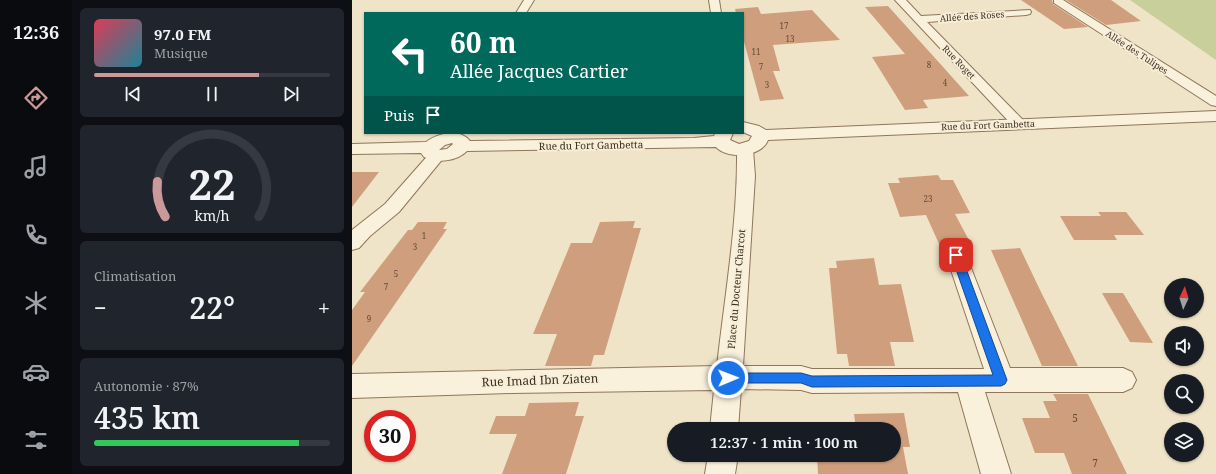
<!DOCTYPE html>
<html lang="fr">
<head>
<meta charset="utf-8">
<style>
  body { margin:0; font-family:"Noto Serif",serif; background:#20242c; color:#f1f3f6; height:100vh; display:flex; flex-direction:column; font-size:15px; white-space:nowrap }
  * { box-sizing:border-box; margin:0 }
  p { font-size:13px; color:#9ea1a6 }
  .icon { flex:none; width:22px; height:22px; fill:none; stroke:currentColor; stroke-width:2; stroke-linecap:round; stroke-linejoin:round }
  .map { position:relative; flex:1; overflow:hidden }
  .sheet { display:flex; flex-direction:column; gap:8px; padding:8px; background:#0d0f14; width:280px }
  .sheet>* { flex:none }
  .banner { position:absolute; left:12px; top:12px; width:380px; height:122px; border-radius:0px; box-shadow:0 1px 3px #0004; background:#00695c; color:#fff; overflow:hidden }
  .needle { width:26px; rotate:4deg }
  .tools { position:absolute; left:812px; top:278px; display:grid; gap:8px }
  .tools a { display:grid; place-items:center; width:40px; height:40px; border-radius:50%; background:#171b24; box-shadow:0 1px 3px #0004; font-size:20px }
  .speed { position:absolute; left:12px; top:410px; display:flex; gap:8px; font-size:20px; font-weight:700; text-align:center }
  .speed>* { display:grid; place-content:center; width:52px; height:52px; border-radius:50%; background:#171b24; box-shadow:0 1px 3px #0004; line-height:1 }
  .speed .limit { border:6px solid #d22; background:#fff; color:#111 }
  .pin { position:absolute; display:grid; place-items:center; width:34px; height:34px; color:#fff; margin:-17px; border-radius:8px; box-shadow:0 2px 6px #0006 }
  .me { position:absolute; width:44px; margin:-22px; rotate:89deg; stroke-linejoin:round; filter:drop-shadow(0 0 3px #0008) }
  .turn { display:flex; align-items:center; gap:14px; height:84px; padding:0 20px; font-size:18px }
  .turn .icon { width:52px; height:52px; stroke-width:2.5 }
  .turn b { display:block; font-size:28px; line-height:34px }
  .then { display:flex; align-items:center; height:38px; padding:0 20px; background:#0003; gap:8px; font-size:15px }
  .big { font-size:30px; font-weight:600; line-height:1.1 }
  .sheet .widget { flex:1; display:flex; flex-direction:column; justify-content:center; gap:6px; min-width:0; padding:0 14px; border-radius:6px; background:#20242c }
  .sheet .dial { align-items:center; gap:0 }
  .dial svg { height:104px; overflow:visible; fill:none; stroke:#363941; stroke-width:7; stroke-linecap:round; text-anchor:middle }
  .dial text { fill:#f1f3f6; stroke:none }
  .song { display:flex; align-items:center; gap:12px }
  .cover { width:48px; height:48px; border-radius:6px; background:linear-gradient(135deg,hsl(350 70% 55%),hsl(190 70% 35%)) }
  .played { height:4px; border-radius:2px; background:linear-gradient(90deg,#cc999b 70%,#363941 70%) }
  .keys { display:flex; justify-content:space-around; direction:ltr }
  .heat { display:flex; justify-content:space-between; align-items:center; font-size:22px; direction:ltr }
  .charge { height:6px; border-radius:3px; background:linear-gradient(90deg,#34c759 87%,#363941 0) }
  .trip { position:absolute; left:315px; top:422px; width:234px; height:40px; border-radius:20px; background:#171b24; box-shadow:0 1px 3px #0004; font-weight:600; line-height:40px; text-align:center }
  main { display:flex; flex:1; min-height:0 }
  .menu { display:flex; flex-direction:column; width:72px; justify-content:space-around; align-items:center; background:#090b0e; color:#9ea1a6 }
  .menu .icon { width:28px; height:28px }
  .menu .active { color:#cc999b }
  .menu b { font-size:18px; color:#f1f3f6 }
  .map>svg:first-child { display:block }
  .green { fill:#c9cf9b }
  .building { fill:#cf9f7d }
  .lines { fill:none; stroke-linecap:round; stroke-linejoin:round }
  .minor-casing { stroke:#8d765c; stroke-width:2 }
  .tertiary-casing { stroke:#8d765c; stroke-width:2 }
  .minor { fill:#faf1dc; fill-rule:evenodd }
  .tertiary { fill:#faf1dc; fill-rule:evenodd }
  .route { fill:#1a73e8; stroke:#114b97 }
  .labels { text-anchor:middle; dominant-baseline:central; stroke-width:4; stroke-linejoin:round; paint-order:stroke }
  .number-label { font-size:8px; fill:#624a37 }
  .far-street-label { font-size:9px; fill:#3d2e20; stroke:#f7eed8 }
  .street-label { font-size:10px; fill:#3d2e20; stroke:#f7eed8 }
  .near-number-label { font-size:10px; fill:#624a37 }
  .near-street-label { font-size:12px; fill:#3d2e20; stroke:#f7eed8 }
</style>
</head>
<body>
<main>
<nav class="menu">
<b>12:36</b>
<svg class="icon active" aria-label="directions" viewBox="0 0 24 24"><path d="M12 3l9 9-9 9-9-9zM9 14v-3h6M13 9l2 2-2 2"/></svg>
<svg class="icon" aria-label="music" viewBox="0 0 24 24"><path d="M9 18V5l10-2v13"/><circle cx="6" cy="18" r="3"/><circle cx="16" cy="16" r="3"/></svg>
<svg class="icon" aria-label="phone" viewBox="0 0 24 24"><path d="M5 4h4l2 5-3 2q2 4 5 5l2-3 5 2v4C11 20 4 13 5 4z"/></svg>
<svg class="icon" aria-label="climate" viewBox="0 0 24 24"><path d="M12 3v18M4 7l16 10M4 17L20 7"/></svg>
<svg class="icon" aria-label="car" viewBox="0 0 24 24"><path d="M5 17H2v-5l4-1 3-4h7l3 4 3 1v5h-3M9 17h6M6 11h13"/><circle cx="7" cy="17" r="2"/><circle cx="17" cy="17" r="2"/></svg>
<svg class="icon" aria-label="filters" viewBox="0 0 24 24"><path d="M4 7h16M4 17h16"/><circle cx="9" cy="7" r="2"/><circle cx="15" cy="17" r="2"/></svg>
</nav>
<section class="sheet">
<div class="widget">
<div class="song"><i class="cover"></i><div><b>97.0 FM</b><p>Musique</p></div></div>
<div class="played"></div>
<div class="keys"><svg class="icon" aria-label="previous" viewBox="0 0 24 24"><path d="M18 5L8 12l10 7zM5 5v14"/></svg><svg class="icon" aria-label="pause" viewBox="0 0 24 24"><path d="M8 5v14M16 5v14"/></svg><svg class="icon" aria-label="next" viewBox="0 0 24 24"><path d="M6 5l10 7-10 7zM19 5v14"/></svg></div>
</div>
<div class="widget dial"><svg viewBox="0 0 100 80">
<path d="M14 69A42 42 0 1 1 86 69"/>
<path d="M14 69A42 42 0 0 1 8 42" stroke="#cc999b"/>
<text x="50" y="56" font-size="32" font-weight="700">22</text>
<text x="50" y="72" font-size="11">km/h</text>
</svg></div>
<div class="widget"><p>Climatisation</p>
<div class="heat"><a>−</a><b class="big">22°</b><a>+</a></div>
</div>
<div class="widget"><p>Autonomie · 87%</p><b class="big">435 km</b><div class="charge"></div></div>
</section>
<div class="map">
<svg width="864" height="474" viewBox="0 0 864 474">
  <rect width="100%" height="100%" fill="#f0e4c8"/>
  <path class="green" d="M778 0H864V60Z"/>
  <g class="building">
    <path d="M669 0H700L701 4 736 27 712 29Z"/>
    <path d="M714 0H759L789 21 754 25Z"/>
    <path d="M536 6 592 68 617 96 571 100 576 108 553 110 520 57 553 54 513 7Z"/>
    <path d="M406 7 409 14 460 10 488 40 421 45 428 71H421L432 99 408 101 391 38V13H384L383 9Z"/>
    <path d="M0 172H27L0 207Z"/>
    <path d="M586 175 589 180H601L618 213 603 214 619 244 588 246 574 215 548 217 536 183H548L546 178Z"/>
    <path d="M746 212H774L792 235H762L765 240H722L708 216H749Z"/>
    <path d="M283 221 281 228H289L252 355H242L239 366H193L205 334H181L219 243H240L248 222Z"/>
    <path d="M66 222H95L91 229H95L0 366V310L13 292H8L56 230H60Z"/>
    <path d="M668 248 688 290 726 366H690L639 250Z"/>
    <path d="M522 258 527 285 549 284 562 342H538L543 366H497L495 354H485L477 268H485L484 261Z"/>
    <path d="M750 293H771L801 343 778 342Z"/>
    <path d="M701 394H736L775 474H720L712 453H683L670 418H698L691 401H705Z"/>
    <path d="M227 402 223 416H232L214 474H150L165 434H137L144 416H173L177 403Z"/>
    <path d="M552 413 558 447H551L556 474H466L465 456 542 455V429H504L502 414Z"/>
  </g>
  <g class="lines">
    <g class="minor-casing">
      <g id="minor">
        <path d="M172 0H182L174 13H164Z"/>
        <path d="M357 0H367L369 13H359Z"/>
        <path d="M543 0H554L569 16 678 10 679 12 678 14 674 15 575 22 672 121 675 124 672 127H662Z"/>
        <path d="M702 0H711L864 96V106L859 105 702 3Z"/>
        <path d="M393 144 399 146 401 149 403 176 391 366H449L460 369H632L594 255 597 250 604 247 611 250 614 255 658 368H771L780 372 784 380 780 388 771 392H633L659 474H629L606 392 460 393 449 390 389 389 386 429H358L362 390 160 393 0 398V374L365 366C373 294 386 221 385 149L387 146Z"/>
        <path d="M85 151 91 152 93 156 47 212 18 236 7 248 0 250V230L33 204 79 152Z"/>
        <path d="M356 455H386L383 474H353Z"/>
      </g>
    </g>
    <g class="tertiary-casing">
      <path id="tertiary" d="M864 111V121L416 140C410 157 376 160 364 147L115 151C104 162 85 163 72 157L69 153 0 154V144L74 142C87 133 107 128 118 141L342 138 362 136 363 133H381L378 140 387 144 397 141 400 136 391 132V122L407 126 414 130ZM100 143 101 144 95 149 87 150 93 145Z"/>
    </g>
    <use href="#minor" class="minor"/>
    <use href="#tertiary" class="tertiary"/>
  </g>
  <path class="route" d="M604 252 609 255 655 380 653 384 649 386 460 387 449 383H376L372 382 370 378 372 374 376 373H449L460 376 641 375 599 255Z"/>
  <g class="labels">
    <g class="number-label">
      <text x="432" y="25">17</text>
      <text x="438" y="38">13</text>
      <text x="404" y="51">11</text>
      <text x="577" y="64">8</text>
      <text x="409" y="66">7</text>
      <text x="593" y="82">4</text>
      <text x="415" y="84">3</text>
      <text x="576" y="198">23</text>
      <text x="72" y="235">1</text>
      <text x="63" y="246">3</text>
      <text x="44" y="273">5</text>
      <text x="34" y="286">7</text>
      <text x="17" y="318">9</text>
    </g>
    <g class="far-street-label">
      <text transform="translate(620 16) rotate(-4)">Allée des Roses</text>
      <text transform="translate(785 52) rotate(33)">Allée des Tulipes</text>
      <text transform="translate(607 62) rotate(46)">Rue Roget</text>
      <text transform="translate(636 125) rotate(-2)">Rue du Fort Gambetta</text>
    </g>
    <g class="street-label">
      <text transform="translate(239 145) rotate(-1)">Rue du Fort Gambetta</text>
      <text transform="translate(384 289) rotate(-85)">Place du Docteur Charcot</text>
    </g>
    <g class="near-number-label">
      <text x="723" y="418">5</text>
      <text x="743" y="463">7</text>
    </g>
    <g class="near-street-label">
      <text transform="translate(188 380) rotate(-2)">Rue Imad Ibn Ziaten</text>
    </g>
  </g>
</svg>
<div class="tools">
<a><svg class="needle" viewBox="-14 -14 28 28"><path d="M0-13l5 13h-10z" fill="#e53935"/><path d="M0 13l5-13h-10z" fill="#9ea1a6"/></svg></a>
<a><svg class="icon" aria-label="sound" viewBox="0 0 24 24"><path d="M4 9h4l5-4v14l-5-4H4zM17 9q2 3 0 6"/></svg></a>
<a><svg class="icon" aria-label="search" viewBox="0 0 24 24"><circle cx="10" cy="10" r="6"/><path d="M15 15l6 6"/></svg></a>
<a><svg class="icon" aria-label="layers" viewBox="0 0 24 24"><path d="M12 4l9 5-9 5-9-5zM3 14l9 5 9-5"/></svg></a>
</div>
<div class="speed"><div class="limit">30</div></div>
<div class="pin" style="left:604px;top:255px;background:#d93025"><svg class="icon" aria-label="arrive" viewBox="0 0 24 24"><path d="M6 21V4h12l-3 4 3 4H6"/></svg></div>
<svg class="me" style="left:376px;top:378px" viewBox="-20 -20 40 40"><circle r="17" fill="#1a73e8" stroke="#fff" stroke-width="3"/><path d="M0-11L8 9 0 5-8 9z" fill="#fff"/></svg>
<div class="trip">12:37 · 1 min · 100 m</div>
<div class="banner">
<div class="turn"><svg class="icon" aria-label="left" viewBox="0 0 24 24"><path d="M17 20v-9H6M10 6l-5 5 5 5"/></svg><div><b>60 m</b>Allée Jacques Cartier</div></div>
<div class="then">Puis<svg class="icon" aria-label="arrive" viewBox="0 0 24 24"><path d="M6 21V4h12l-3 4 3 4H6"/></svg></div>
</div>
</div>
</main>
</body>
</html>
